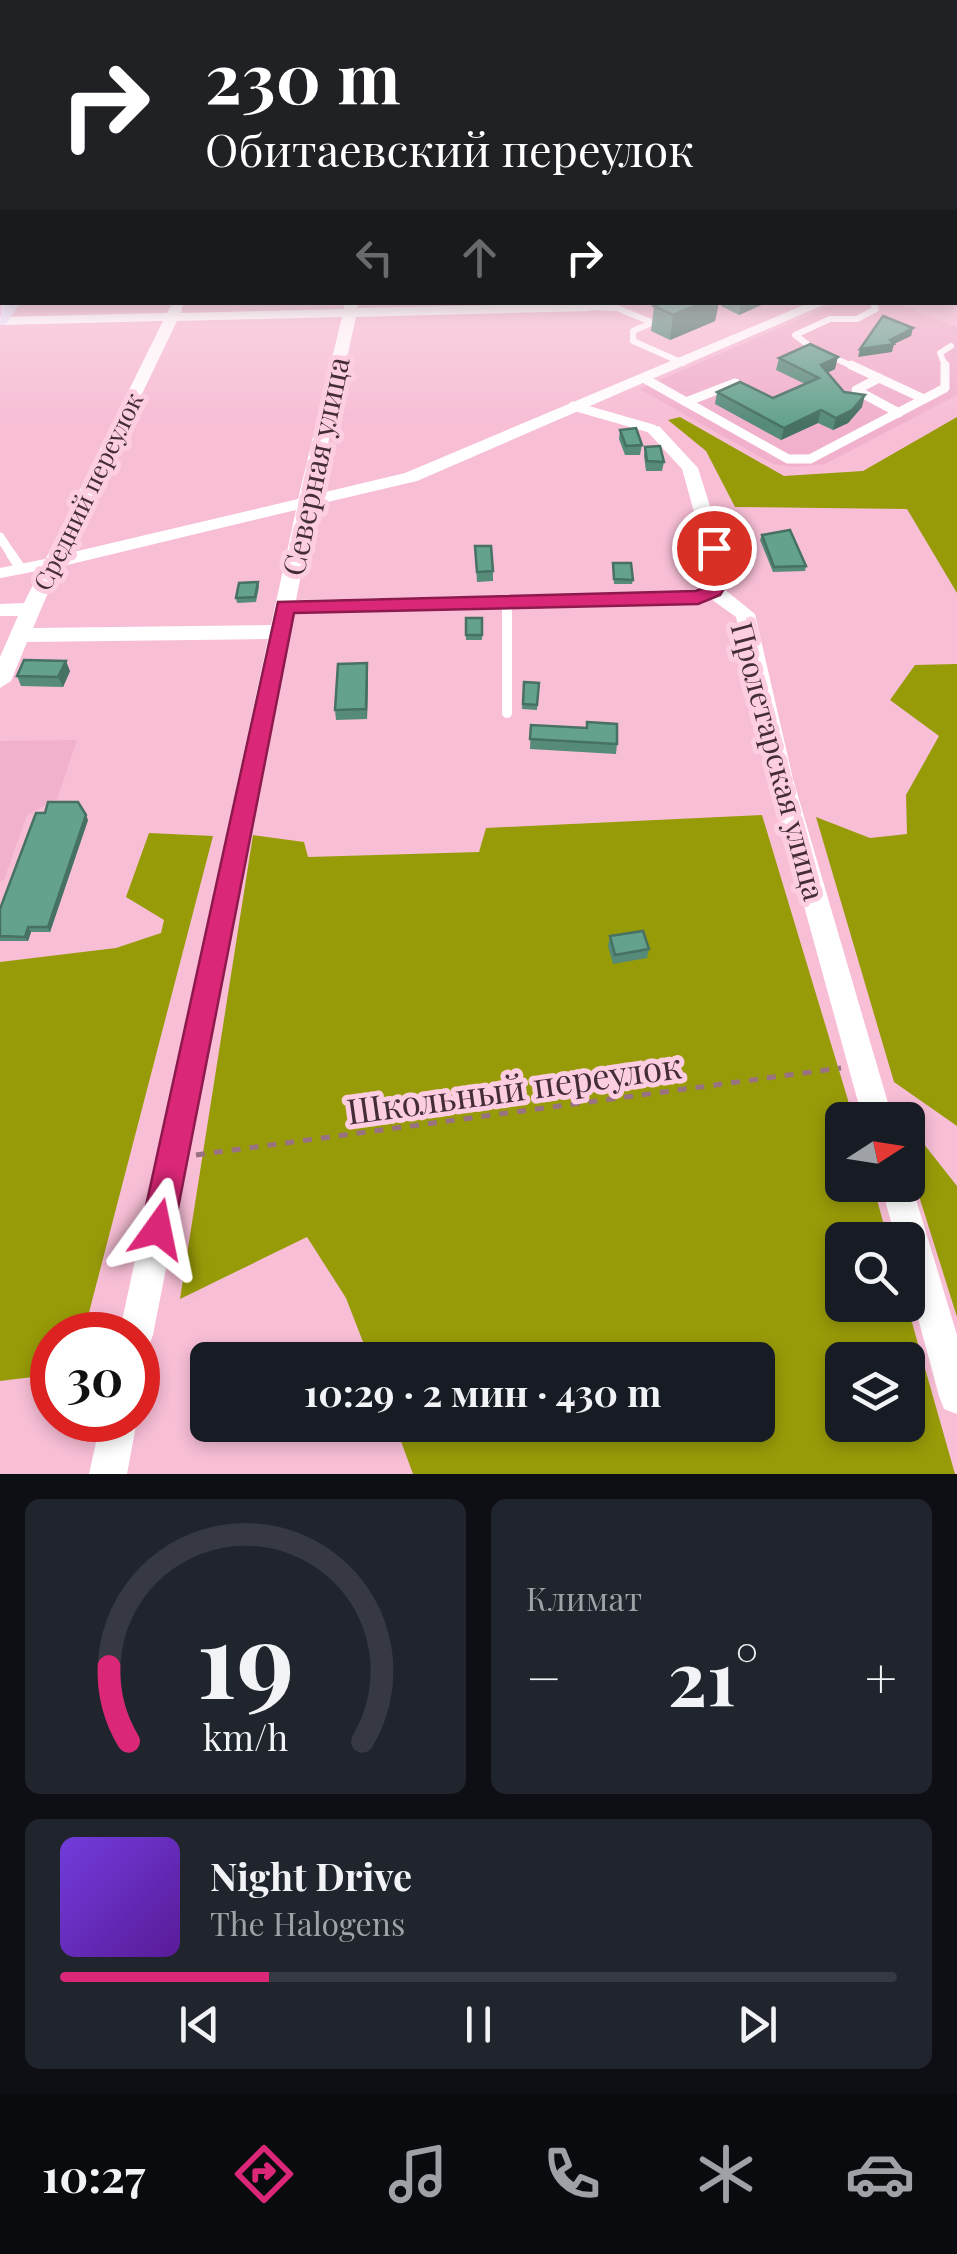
<!DOCTYPE html>
<html lang="ru">
<head>
<meta charset="utf-8">
<style>
  body { margin:0; font-family:"Playfair Display",serif; background:#20242c; color:#f1f3f6; height:100vh; display:flex; flex-direction:column; font-size:38px; white-space:nowrap }
  * { box-sizing:border-box; margin:0 }
  p { font-size:32px; color:#9ea1a6 }
  .icon { flex:none; width:55px; height:55px; fill:none; stroke:currentColor; stroke-width:2; stroke-linecap:round; stroke-linejoin:round }
  .map { position:relative; height:1474px; overflow:hidden }
  .panel { display:flex; flex-direction:column; gap:25px; padding:25px; background:#0d0f14; flex:1 }
  .panel>* { flex:none }
  .top-card { position:absolute; left:0px; top:0px; width:958px; height:305px; box-shadow:0 5px 15px #0003; background:#202124; color:#fff; overflow:hidden }
  .needle { width:65px; rotate:78deg }
  .fabs { position:absolute; left:825px; top:1102px; display:grid; gap:20px }
  .fabs a { display:grid; place-items:center; width:100px; height:100px; border-radius:15px; background:#171b24; box-shadow:0 5px 15px #0003; font-size:50px }
  .speed { position:absolute; left:30px; top:1312px; display:flex; gap:20px; font-size:50px; font-weight:700; text-align:center }
  .speed>* { display:grid; place-content:center; width:130px; height:130px; border-radius:50%; background:#171b24; box-shadow:0 5px 15px #0003; line-height:1 }
  .speed .limit { border:15px solid #d22; background:#fff; color:#111 }
  .pin { position:absolute; display:grid; place-items:center; width:85px; height:85px; color:#fff; margin:-42px; border:5px solid #fff; border-radius:50%; box-shadow:0 2px 10px #0007 }
  .me { position:absolute; width:110px; margin:-55px; rotate:12deg; stroke-linejoin:round; filter:drop-shadow(0 0 8px #0008) }
  .turn { display:flex; align-items:center; gap:35px; height:210px; padding:0 40px; font-size:45px }
  .turn .icon { width:130px; height:130px; stroke-width:2.5 }
  .turn b { display:block; font-size:70px; line-height:85px }
  .lanes { display:flex; align-items:center; height:95px; padding:0 40px; background:#0003; justify-content:center; gap:50px; direction:ltr }
  .lanes .off { opacity:.35 }
  .big { font-size:75px; font-weight:700; line-height:1.1 }
  .panel .widget { flex:1; display:flex; flex-direction:column; justify-content:center; gap:15px; min-width:0; padding:0 35px; border-radius:15px; background:#20242c }
  .panel .dial { align-items:center; gap:0 }
  .dial svg { height:260px; overflow:visible; fill:none; stroke:#363941; stroke-width:7; stroke-linecap:round; text-anchor:middle }
  .dial text { fill:#f1f3f6; stroke:none }
  .song { display:flex; align-items:center; gap:30px }
  .cover { width:120px; height:120px; border-radius:15px; background:linear-gradient(135deg,hsl(260 70% 55%),hsl(270 70% 35%)) }
  .played { height:10px; border-radius:5px; background:linear-gradient(90deg,#db2777 25%,#363941 25%) }
  .keys { display:flex; justify-content:space-around; direction:ltr }
  .heat { display:flex; justify-content:space-between; align-items:center; font-size:55px; direction:ltr }
  .panel .tiles { flex:1; display:grid; gap:25px; grid-template-columns:1fr 1fr }
  .widget:last-child { grid-column:span 2 }
  .trip { position:absolute; left:190px; top:1342px; width:585px; height:100px; border-radius:15px; background:#171b24; box-shadow:0 5px 15px #0003; font-weight:700; line-height:100px; text-align:center }
  .dock { display:flex; height:160px; justify-content:space-around; align-items:center; background:#090b0e; color:#9ea1a6 }
  .dock .icon { width:70px; height:70px }
  .dock .active { color:#db2777 }
  .dock b { font-size:45px; color:#f1f3f6 }
  .map>svg:first-child { display:block }
  .built { fill:#f1b1cd }
  .forest { fill:#989b08; fill-rule:evenodd }
  .lines { fill:none; stroke-linecap:round; stroke-linejoin:round }
  .path { stroke:#997282; stroke-width:5; stroke-dasharray:9 9; stroke-linecap:butt }
  .lane-far2 { stroke:#fff; stroke-width:6 }
  .lane-far1 { stroke:#fff; stroke-width:9 }
  .lane { stroke:#fff; stroke-width:10 }
  .street { fill:#fff; fill-rule:evenodd }
  .secondary { fill:#eae6fe; fill-rule:evenodd }
  .wall { fill:#568b7a }
  .shaded-wall { fill:#467163 }
  .building { fill:#64a28e; stroke:#467163; stroke-width:2.5 }
  .route { fill:#db2777; stroke:#8e194d; stroke-width:2.5 }
  .labels { text-anchor:middle; dominant-baseline:central; stroke-width:10; stroke-linejoin:round; paint-order:stroke }
  .far-street-label { font-size:25px; fill:#442d37; stroke:#fdcee2 }
  .street-label { font-size:30px; fill:#442d37; stroke:#fdcee2 }
  .near-street-label { font-size:35px; fill:#442d37; stroke:#fdcee2 }
</style>
</head>
<body>
<div class="map">
<svg width="957" height="1474" viewBox="0 0 957 1474">
  <rect width="100%" height="100%" fill="#f7bed6"/>
  <g class="built">
    <path d="M837 303H896L957 327V395L825 464 794 467 773 464 639 389Z"/>
    <path d="M77 740 57 799 27 815 4 880 0 882V741Z"/>
  </g>
  <g class="forest">
    <path d="M680 417 784 476 863 471 957 417V593L907 509 735 507 706 451 668 420Z"/>
    <path d="M957 664V1126L894 1082 816 817 870 838 907 834 906 795 939 736 890 700 915 665Z"/>
    <path d="M762 815 854 1120H842V1185H873L888 1240H842V1305H907L955 1474H413L395 1425H758V1360H370L346 1298 307 1237 180 1299 253 835 304 842 308 857 479 852 486 828ZM842 1360H908V1425H842Z"/>
    <path d="M149 833 213 836 86 1324 76 1335H52V1358L33 1377 0 1381V962L116 948 161 933 164 920 126 897Z"/>
    <path d="M908 1124 957 1186V1317L908 1161Z"/>
  </g>
  <g class="lines">
    <path class="path" d="M196 1155 841 1068"/>
    <g class="lane-far2">
      <path d="M593 302 590 307 617 308 651 322"/>
      <path d="M665 317 633 331V341L683 363"/>
      <path d="M856 368 811 347 795 335 830 319H857L876 309 872 302"/>
      <path d="M946 368 940 353 951 346"/>
    </g>
    <g class="lane-far1">
      <path d="M851 365 924 399"/>
      <path d="M879 378 856 390 899 413"/>
      <path d="M647 380 788 459H810L945 388V365"/>
      <path d="M686 402 735 383 747 390"/>
      <path d="M573 406 653 429"/>
      <path d="M0 537 13 557"/>
    </g>
    <g class="lane">
      <path d="M11 554 21 569"/>
      <path d="M0 573 51 563"/>
      <path d="M507 601V713"/>
    </g>
    <g class="street">
      <path d="M173 302H183L181 313 344 309 345 302H359L357 308 590 303 597 307 590 311 356 317 317 494 405 473 811 302H830L417 481 315 505 296 600 696 591 706 587 712 576 682 469 645 429 659 426 698 468 732 576 724 589 755 614 793 779 893 1120H863L769 779 736 617 711 599 698 603 294 613 153 1335 148 1347 138 1352V1335H119L268 639 27 642 11 681 0 688V657L18 616H0V604L24 603 163 321 0 325V317L167 313ZM342 317 298 499 65 554 177 321ZM296 510 271 625 33 628 59 567Z"/>
      <path d="M908 1173 957 1335V1414L944 1409 939 1396 908 1281V1240H896L881 1185H908Z"/>
      <path d="M101 1420H137L127 1474H89Z"/>
    </g>
    <path class="secondary" d="M2 302H21L7 323 0 325Z"/>
  </g>
  <g class="wall">
    <path d="M664 302H719L715 321 670 340 651 331 654 306Z"/>
    <path d="M721 302H768L739 315 721 306Z"/>
    <path d="M779 358 835 369 827 373 844 392 862 407 848 423 833 430 818 423 781 440 715 404 717 392 773 398 805 384 776 370Z"/>
    <path d="M620 430 642 445 640 455H625L619 439Z"/>
    <path d="M645 447 664 462 662 471H646L644 456Z"/>
    <path d="M762 535 806 566 805 571 773 572 760 540Z"/>
    <path d="M475 546 493 571V581L477 582Z"/>
    <path d="M613 563 633 580 632 584H614Z"/>
    <path d="M258 582 259 587 256 602 237 603 236 598Z"/>
    <rect x="466" y="618" width="16" height="22"/>
    <path d="M70 671 63 687 21 686 17 676Z"/>
    <path d="M368 673 367 719 336 720 335 710Z"/>
    <path d="M524 682 539 683 537 710 522 709Z"/>
    <path d="M531 725 617 744 616 754 530 749Z"/>
    <path d="M88 820 50 932H31L28 941H0V909Z"/>
    <path d="M610 936 649 949 647 958 613 964 608 946Z"/>
  </g>
  <g class="shaded-wall">
    <path d="M704 302H719L715 321 670 340 673 315Z"/>
    <path d="M741 302H768L739 315Z"/>
    <path d="M913 328 911 336 894 344 892 352 858 357 860 349 890 340Z"/>
    <path d="M838 357 835 369 818 377 821 365Z"/>
    <path d="M865 395 862 407 848 423 833 430 836 418Z"/>
    <path d="M821 410 818 423 781 440 784 428Z"/>
    <path d="M66 661 70 671 63 687 58 677Z"/>
    <path d="M367 663 368 673 367 719 366 709Z"/>
    <path d="M86 815 88 820 50 932 48 927Z"/>
    <path d="M28 927 31 932 28 941 25 937Z"/>
  </g>
  <g class="building">
    <path d="M664 302H704L673 315 654 306Z"/>
    <path d="M883 316 913 328 890 340 894 344 860 349Z"/>
    <path d="M810 344 838 357 821 365 844 392 865 395 852 410 836 418 821 410 784 428 717 392 740 382 773 398 819 378 779 358Z"/>
    <path d="M636 428 642 445 626 446 620 430Z"/>
    <path d="M660 446 664 462 647 461 645 447Z"/>
    <path d="M790 530 806 566 774 567 762 535Z"/>
    <path d="M475 546H491L493 571 477 572Z"/>
    <path d="M613 563H631L633 580 614 579Z"/>
    <path d="M258 582 255 597 236 598 239 583Z"/>
    <rect x="466" y="618" width="16" height="17"/>
    <path d="M24 660 66 661 58 677 17 676Z"/>
    <path d="M367 663 366 709 335 710 338 664Z"/>
    <path d="M524 682 539 683 537 705 523 704Z"/>
    <path d="M587 722 617 724V744L530 739 531 725 587 728Z"/>
    <path d="M48 802H78L86 815 48 927H28L25 937 0 936V909L36 813H45Z"/>
    <path d="M643 931 649 949 615 955 610 936Z"/>
  </g>
  <linearGradient id="sky" x2="0" y2="1"><stop stop-color="#5ba8d9"/><stop offset="0.51" stop-color="#fbe2ed"/><stop offset="1" stop-color="#fbe2ed" stop-opacity="0"/></linearGradient>
  <rect width="957" height="423" fill="url(#sky)"/>
  <path class="route" d="M714 542 723 548 732 576 720 595 698 604 294 613 174 1229 169 1241 158 1245 146 1241 141 1229 278 602 696 591 706 587 713 576 705 548Z"/>
  <g class="labels">
    <g class="far-street-label">
      <text transform="translate(87 491) rotate(-64)">Средний переулок</text>
    </g>
    <g class="street-label">
      <text transform="translate(315 466) rotate(-78)">Северная улица</text>
      <text transform="translate(779 761) rotate(75)">Пролетарская улица</text>
    </g>
    <g class="near-street-label">
      <text transform="translate(514 1087) rotate(-8)">Школьный переулок</text>
    </g>
  </g>
</svg>
<div class="fabs">
<a><svg class="needle" viewBox="-14 -14 28 28"><path d="M0-13l5 13h-10z" fill="#e53935"/><path d="M0 13l5-13h-10z" fill="#9ea1a6"/></svg></a>
<a><svg class="icon" aria-label="search" viewBox="0 0 24 24"><circle cx="10" cy="10" r="6"/><path d="M15 15l6 6"/></svg></a>
<a><svg class="icon" aria-label="layers" viewBox="0 0 24 24"><path d="M12 4l9 5-9 5-9-5zM3 14l9 5 9-5"/></svg></a>
</div>
<div class="speed"><div class="limit">30</div></div>
<div class="pin" style="left:714px;top:548px;background:#d93025"><svg class="icon" aria-label="arrive" viewBox="0 0 24 24"><path d="M6 21V4h12l-3 4 3 4H6"/></svg></div>
<svg class="me" style="left:158px;top:1229px" viewBox="-20 -20 40 40"><path d="M0-17L14 15 0 8-14 15z" fill="#db2777" stroke="#fff" stroke-width="4"/></svg>
<div class="trip">10:29 · 2 мин · 430 m</div>
<div class="top-card">
<div class="turn"><svg class="icon" aria-label="right" viewBox="0 0 24 24"><path d="M7 20v-9h11M14 6l5 5-5 5"/></svg><div><b>230 m</b>Обитаевский переулок</div></div>
<div class="lanes"><svg class="icon off" aria-label="left" viewBox="0 0 24 24"><path d="M17 20v-9H6M10 6l-5 5 5 5"/></svg><svg class="icon off" aria-label="ahead" viewBox="0 0 24 24"><path d="M12 20V5M6 11l6-6 6 6"/></svg><svg class="icon" aria-label="right" viewBox="0 0 24 24"><path d="M7 20v-9h11M14 6l5 5-5 5"/></svg></div>
</div>
</div>
<section class="panel">
<div class="tiles">
<div class="widget dial"><svg viewBox="0 0 100 80">
<path d="M14 69A42 42 0 1 1 86 69"/>
<path d="M14 69A42 42 0 0 1 8 46" stroke="#db2777"/>
<text x="50" y="56" font-size="32" font-weight="700">19</text>
<text x="50" y="72" font-size="11">km/h</text>
</svg></div>
<div class="widget"><p>Климат</p>
<div class="heat"><a>−</a><b class="big">21°</b><a>+</a></div>
</div>
<div class="widget">
<div class="song"><i class="cover"></i><div><b>Night Drive</b><p>The Halogens</p></div></div>
<div class="played"></div>
<div class="keys"><svg class="icon" aria-label="previous" viewBox="0 0 24 24"><path d="M18 5L8 12l10 7zM5 5v14"/></svg><svg class="icon" aria-label="pause" viewBox="0 0 24 24"><path d="M8 5v14M16 5v14"/></svg><svg class="icon" aria-label="next" viewBox="0 0 24 24"><path d="M6 5l10 7-10 7zM19 5v14"/></svg></div>
</div>
</div>
</section>
<nav class="dock">
<b>10:27</b>
<svg class="icon active" aria-label="directions" viewBox="0 0 24 24"><path d="M12 3l9 9-9 9-9-9zM9 14v-3h6M13 9l2 2-2 2"/></svg>
<svg class="icon" aria-label="music" viewBox="0 0 24 24"><path d="M9 18V5l10-2v13"/><circle cx="6" cy="18" r="3"/><circle cx="16" cy="16" r="3"/></svg>
<svg class="icon" aria-label="phone" viewBox="0 0 24 24"><path d="M5 4h4l2 5-3 2q2 4 5 5l2-3 5 2v4C11 20 4 13 5 4z"/></svg>
<svg class="icon" aria-label="climate" viewBox="0 0 24 24"><path d="M12 3v18M4 7l16 10M4 17L20 7"/></svg>
<svg class="icon" aria-label="car" viewBox="0 0 24 24"><path d="M5 17H2v-5l4-1 3-4h7l3 4 3 1v5h-3M9 17h6M6 11h13"/><circle cx="7" cy="17" r="2"/><circle cx="17" cy="17" r="2"/></svg>
</nav>
</body>
</html>
